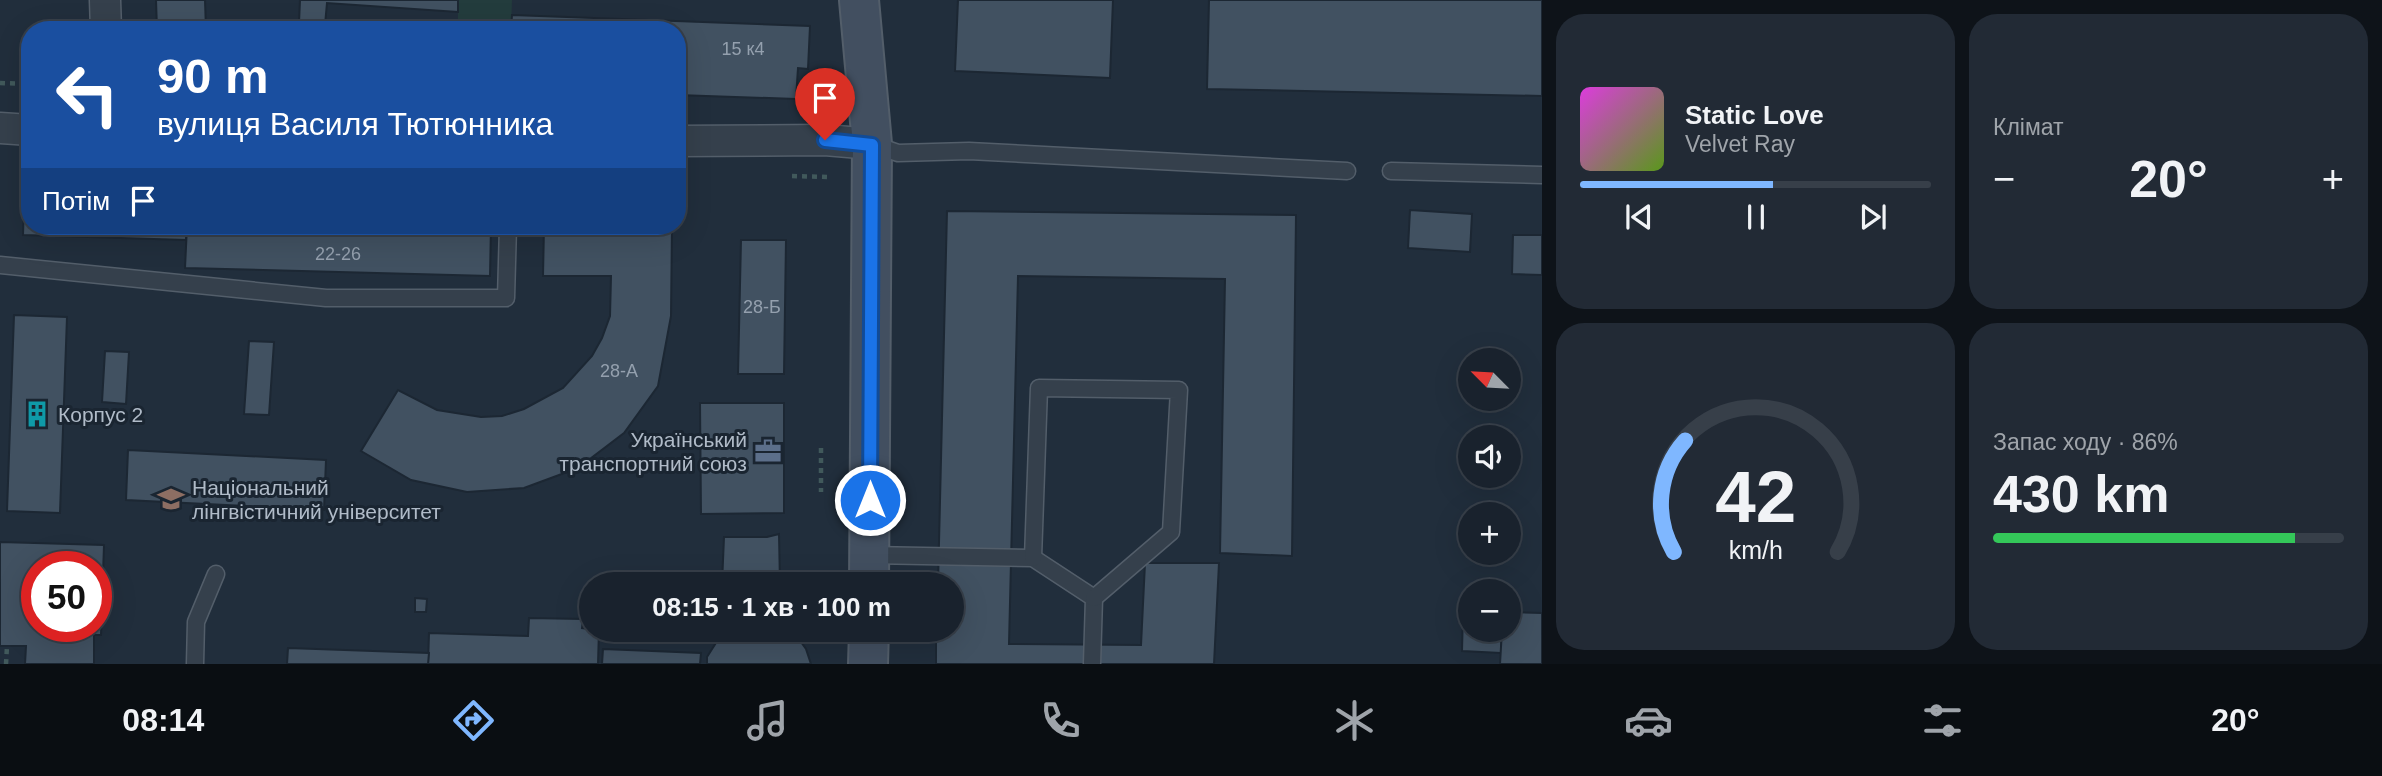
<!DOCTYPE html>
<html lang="uk">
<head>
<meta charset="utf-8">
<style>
  body { margin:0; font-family:Helvetica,sans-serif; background:#222a35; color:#f1f3f6; height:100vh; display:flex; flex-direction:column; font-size:26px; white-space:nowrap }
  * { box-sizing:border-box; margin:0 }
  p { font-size:23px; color:#9fa4aa }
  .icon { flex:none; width:38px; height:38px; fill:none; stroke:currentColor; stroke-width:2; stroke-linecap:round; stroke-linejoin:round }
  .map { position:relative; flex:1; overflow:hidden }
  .drawer { display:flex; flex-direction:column; gap:14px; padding:14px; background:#0e1319; width:840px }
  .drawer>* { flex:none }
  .banner { position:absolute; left:21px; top:21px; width:665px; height:214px; border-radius:28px; box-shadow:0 7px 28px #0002,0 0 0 2px #373f49; background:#1a4fa0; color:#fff; overflow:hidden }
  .needle { width:46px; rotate:294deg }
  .fabs { position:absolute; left:1458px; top:348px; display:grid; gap:14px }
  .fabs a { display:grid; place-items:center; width:63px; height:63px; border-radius:50%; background:#19222d; box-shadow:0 7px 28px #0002,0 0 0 2px #373f49; font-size:35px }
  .speed { position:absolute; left:21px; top:551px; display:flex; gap:14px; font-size:35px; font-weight:700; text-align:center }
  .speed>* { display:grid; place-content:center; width:91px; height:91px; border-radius:50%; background:#19222d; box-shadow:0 7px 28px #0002,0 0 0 2px #373f49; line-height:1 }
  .speed .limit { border:10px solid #d22; background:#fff; color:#111 }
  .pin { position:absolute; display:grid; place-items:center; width:60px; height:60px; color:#fff; margin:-72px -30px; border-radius:50% 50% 50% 0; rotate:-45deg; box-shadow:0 0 7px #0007 }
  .pin .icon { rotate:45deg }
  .me { position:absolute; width:77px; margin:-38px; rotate:0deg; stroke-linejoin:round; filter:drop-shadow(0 0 5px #0008) }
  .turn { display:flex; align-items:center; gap:24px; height:147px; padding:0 21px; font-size:32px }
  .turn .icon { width:91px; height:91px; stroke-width:2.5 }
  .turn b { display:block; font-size:49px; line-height:60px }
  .then { display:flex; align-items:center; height:66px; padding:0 21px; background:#0003; gap:14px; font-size:26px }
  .big { font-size:52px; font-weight:700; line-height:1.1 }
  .drawer .widget { flex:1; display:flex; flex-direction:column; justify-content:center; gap:10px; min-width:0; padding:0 24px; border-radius:28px; background:#222a35 }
  .drawer .dial { align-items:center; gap:0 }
  .dial svg { height:182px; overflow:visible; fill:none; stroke:#373f49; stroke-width:7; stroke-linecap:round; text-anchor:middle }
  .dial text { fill:#f1f3f6; stroke:none }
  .song { display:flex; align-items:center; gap:21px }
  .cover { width:84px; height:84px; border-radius:10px; background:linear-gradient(135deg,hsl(300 70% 55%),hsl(90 70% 35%)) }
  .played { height:7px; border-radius:4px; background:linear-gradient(90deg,#7fb7ff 55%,#373f49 55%) }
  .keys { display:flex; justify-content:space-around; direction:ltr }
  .heat { display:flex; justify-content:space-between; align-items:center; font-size:38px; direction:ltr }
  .charge { height:10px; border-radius:5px; background:linear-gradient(90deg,#34c759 86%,#373f49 0) }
  .drawer .tiles { flex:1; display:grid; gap:14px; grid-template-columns:repeat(2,1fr) }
  .trip { position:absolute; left:579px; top:572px; width:385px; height:70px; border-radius:35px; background:#19222d; box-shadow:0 7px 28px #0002,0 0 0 2px #373f49; font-weight:700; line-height:70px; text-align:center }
  .tabs { display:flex; height:112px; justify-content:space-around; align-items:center; background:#0a0e12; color:#9fa4aa }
  .tabs .icon { width:49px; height:49px }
  .tabs .current { color:#7fb7ff }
  .tabs b { font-size:32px; color:#f1f3f6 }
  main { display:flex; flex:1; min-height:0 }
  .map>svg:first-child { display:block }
  .green { fill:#233c3d }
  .building { fill:#415161; stroke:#1c2733; stroke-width:2; fill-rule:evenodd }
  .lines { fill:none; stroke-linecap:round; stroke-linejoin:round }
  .service-casing { stroke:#535e6a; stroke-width:19 }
  .minor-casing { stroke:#535e6a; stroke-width:33 }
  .secondary-casing { stroke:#535e6a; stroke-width:42 }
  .path { stroke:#41595b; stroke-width:4.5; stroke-dasharray:5 5; stroke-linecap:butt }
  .service { stroke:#35404c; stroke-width:16 }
  .minor { stroke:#35404c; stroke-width:30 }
  .secondary { stroke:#424f60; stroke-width:38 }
  .route-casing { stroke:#114b97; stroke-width:18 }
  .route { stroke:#1a73e8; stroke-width:12 }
  .labels { text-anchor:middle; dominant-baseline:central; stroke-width:6; stroke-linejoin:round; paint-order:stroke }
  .number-label { font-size:18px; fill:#94a0ae }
  .poi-label { font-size:21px; fill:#b0bbc8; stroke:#1a2531; text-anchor:start }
</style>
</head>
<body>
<main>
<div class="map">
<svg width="1542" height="664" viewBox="0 0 1542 664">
  <rect width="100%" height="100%" fill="#212e3c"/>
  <path class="green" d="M458 0H512L511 30H458Z"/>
  <g class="building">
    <path d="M156 0H205L206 30H157Z"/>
    <path d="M300 0H458V12L327 3 325 25 299 23Z"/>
    <path d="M958 0H1113L1110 78 955 71Z"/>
    <path d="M1209 0H1542V96L1207 89Z"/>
    <path d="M512 15 810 26 808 69 798 68 796 99 677 95V30H511Z"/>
    <path d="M25 170H30V226H187L186 240 23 235Z"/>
    <path d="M1410 210 1472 214 1470 252 1408 248Z"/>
    <path d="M947 211 1296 215 1292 556 1220 553 1225 279 1018 276 1009 644 1141 645 1145 563H1219L1214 664H936V630H952V584H938Z"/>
    <path d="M187 226H491L490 276 185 268Z"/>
    <path d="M544 226H672L671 316 658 386 624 433 578 468 524 488 467 492 411 480 361 451 398 390 437 410 481 417 502 416 524 409 563 388 592 356 602 338 610 316 611 276H543Z"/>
    <path d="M1513 235H1542V275L1512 274Z"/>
    <path d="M741 240H786L784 374H738Z"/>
    <path d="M14 315 67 317 60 513 7 511Z"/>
    <path d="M249 341 274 342 269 415 244 414Z"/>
    <path d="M105 351 129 352 126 404 102 402Z"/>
    <path d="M700 403H784V513L701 514Z"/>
    <path d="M128 450 326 460 324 510 126 500Z"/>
    <path d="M779 534 780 584H722L724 537H767Z"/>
    <path d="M0 542 104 545 101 635H94V664H25L26 646H0ZM37 567H96V626H37Z"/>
    <path d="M415 598 427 599 426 612H415Z"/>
    <path d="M1463 610H1470V630H1502L1501 653 1462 651Z"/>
    <path d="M1508 612 1542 613V664H1500L1502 630H1508Z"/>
    <path d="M529 618 583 619 582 628 599 630 598 664H428L429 633 528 636Z"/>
    <path d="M729 630H789L796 635 806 649 811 664H707V657L721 635Z"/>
    <path d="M288 648 429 653 428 664H287Z"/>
    <path d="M603 649 701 653 700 664H602Z"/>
  </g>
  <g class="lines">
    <g class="service-casing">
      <g id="service">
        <path d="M872 144 898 153 969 151 1347 171"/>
        <path d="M1391 171 1542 175"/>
        <path d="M0 265 326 298H506L508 226"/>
        <path d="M869 555 1033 558 1094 598 1092 664"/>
        <path d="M1033 558 1039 388 1179 390 1171 532 1094 598"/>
        <path d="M195 664 196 622 216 574"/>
      </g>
    </g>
    <g class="minor-casing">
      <g id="minor">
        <path d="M105 0 106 30"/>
        <path d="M0 128 30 130"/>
        <path d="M677 141 825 140 872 144"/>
      </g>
    </g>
    <g class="secondary-casing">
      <g id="secondary">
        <path d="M859 0 872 144 869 584"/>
        <path d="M868 664 869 630"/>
      </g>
    </g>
    <g class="path">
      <path d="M0 83 30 84"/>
      <path d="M792 176 828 177"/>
      <path d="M821 448V492"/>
      <path d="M6 664 7 646"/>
    </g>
    <use href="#service" class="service"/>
    <use href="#minor" class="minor"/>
    <use href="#secondary" class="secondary"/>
  </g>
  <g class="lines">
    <g class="route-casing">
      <path id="route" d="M825 140 872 145 870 500"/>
    </g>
    <use href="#route" class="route"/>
  </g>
  <defs>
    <g id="building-bare" transform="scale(2.1)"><path d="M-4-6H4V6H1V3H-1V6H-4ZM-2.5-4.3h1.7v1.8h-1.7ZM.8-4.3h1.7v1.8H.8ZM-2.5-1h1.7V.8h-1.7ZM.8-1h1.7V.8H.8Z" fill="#0f9aa8" stroke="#1a2531" stroke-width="2.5" paint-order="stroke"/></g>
    <g id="office-bare" transform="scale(2.1)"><path d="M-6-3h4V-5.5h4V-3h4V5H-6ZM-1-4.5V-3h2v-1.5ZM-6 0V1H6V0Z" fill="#5c6f8a" stroke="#1a2531" stroke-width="2.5" paint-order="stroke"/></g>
    <g id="university-bare" transform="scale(2.1)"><path d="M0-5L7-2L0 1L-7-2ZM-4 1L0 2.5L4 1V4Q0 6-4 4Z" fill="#8d6e63" stroke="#1a2531" stroke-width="2.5" paint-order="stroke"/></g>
  </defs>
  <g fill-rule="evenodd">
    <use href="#building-bare" x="37" y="414"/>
    <use href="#office-bare" x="768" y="451"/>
    <use href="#university-bare" x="171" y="499"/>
  </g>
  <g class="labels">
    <g class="number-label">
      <text x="743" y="49">15 к4</text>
      <text x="338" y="254">22-26</text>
      <text x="762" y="307">28-Б</text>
      <text x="619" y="371">28-А</text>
    </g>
    <g class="poi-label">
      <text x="58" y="414">Корпус 2</text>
      <text x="747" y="439" text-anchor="end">Український<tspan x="747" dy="24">транспортний союз</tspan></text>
      <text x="192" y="487">Національний<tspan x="192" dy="24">лінгвістичний університет</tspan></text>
    </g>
  </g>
</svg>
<div class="fabs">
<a><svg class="needle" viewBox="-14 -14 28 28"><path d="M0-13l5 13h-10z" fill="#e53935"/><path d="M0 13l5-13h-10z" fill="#9fa4aa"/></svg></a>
<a><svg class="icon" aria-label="sound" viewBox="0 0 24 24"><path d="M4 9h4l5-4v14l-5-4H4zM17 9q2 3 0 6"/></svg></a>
<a>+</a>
<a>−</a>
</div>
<div class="speed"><div class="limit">50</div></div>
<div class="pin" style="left:825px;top:140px;background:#d93025"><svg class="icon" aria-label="arrive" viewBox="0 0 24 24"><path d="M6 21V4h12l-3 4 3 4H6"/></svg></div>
<svg class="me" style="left:870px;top:500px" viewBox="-20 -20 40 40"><circle r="17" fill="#1a73e8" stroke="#fff" stroke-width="3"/><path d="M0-11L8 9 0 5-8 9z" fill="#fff"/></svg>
<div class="trip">08:15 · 1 хв · 100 m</div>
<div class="banner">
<div class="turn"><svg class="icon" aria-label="left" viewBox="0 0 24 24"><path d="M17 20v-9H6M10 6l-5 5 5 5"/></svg><div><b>90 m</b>вулиця Василя Тютюнника</div></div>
<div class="then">Потім<svg class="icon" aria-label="arrive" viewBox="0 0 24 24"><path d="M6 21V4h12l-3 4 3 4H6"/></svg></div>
</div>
</div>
<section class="drawer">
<div class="tiles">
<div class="widget">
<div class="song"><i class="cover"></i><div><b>Static Love</b><p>Velvet Ray</p></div></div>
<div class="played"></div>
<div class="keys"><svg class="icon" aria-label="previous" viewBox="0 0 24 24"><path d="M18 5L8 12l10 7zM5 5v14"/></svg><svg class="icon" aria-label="pause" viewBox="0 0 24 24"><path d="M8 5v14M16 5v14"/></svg><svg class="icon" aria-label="next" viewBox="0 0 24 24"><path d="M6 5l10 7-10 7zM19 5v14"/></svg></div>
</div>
<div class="widget"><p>Клімат</p>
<div class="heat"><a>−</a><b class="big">20°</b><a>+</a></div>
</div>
<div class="widget dial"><svg viewBox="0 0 100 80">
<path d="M14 69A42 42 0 1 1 86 69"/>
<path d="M14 69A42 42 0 0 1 19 20" stroke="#7fb7ff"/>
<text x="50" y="56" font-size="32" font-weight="700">42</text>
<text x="50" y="72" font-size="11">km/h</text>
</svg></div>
<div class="widget"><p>Запас ходу · 86%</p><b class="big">430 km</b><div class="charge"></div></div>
</div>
</section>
</main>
<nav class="tabs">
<b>08:14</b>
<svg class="icon current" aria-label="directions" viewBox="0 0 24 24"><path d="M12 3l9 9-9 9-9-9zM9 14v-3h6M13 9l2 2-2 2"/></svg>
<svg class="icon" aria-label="music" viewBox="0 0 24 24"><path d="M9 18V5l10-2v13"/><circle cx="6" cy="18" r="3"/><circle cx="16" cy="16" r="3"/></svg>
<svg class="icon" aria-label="phone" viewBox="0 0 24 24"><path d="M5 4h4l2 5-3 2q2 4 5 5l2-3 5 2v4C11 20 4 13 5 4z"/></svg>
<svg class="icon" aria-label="climate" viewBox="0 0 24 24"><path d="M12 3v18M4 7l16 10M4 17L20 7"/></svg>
<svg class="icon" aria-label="car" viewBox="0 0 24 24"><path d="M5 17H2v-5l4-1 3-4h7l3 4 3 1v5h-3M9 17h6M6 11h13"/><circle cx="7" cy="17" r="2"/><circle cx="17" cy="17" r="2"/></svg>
<svg class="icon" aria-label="filters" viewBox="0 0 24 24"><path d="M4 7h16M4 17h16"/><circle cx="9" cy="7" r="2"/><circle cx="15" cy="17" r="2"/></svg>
<b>20°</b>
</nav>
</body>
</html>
